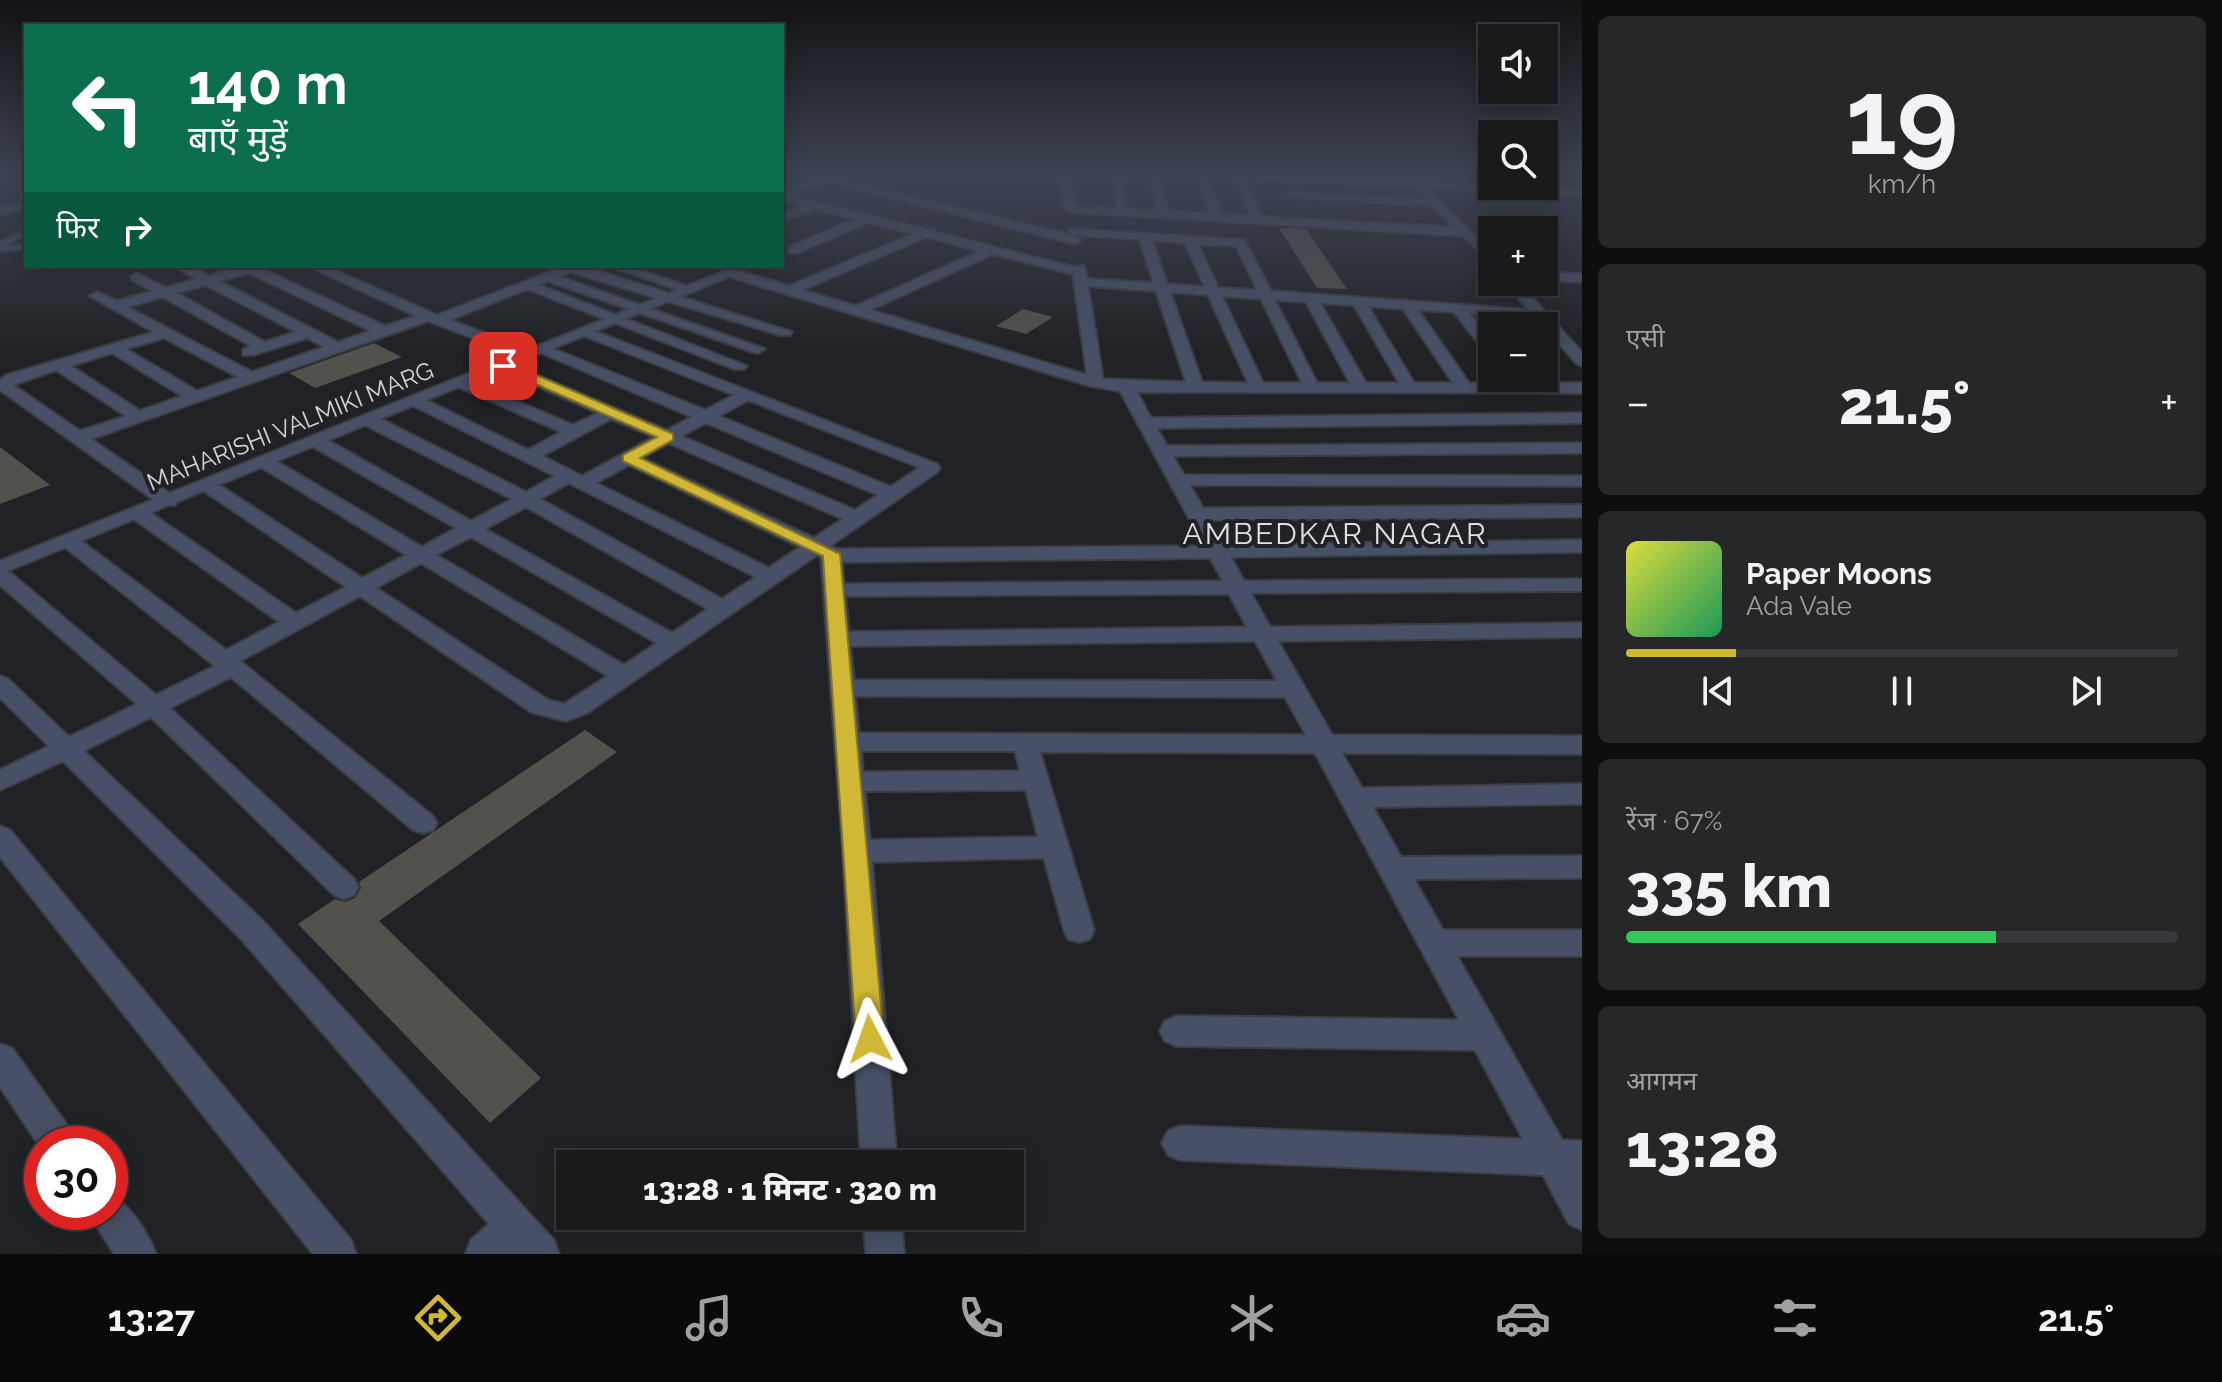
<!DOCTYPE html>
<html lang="hi">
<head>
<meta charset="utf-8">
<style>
  body { margin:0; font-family:Raleway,"Noto Sans Devanagari",sans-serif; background:#262729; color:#f1f3f6; height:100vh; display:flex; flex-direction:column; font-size:30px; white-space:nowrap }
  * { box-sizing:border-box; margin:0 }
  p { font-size:26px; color:#9fa1a3 }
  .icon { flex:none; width:44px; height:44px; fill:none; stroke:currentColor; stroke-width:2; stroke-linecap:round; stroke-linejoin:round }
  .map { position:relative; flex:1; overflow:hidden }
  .details { display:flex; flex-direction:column; gap:16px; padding:16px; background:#0e0e0f; width:640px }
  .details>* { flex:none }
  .banner { position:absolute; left:24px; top:24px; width:760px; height:244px; border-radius:0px; box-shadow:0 4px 20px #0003,0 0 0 2px #37383b; background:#0b6e4f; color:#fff; overflow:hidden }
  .controls { position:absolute; left:1478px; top:24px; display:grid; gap:16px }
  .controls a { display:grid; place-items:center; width:80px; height:80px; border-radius:0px; background:#191a1c; box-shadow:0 4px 20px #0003,0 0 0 2px #37383b; font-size:40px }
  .speed { position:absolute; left:24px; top:1126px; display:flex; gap:16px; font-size:40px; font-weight:700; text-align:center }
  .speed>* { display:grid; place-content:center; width:104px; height:104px; border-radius:50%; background:#191a1c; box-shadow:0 4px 20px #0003,0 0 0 2px #37383b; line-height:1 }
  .speed .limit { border:12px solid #d22; background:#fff; color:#111 }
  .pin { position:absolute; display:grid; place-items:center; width:68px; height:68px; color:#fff; margin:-34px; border-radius:16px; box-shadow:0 4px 12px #0006 }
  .me { position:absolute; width:88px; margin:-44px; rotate:356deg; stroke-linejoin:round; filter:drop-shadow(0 0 6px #0008) }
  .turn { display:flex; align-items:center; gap:28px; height:168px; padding:0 32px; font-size:36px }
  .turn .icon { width:104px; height:104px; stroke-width:2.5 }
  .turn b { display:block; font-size:56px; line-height:68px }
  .then { display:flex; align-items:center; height:76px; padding:0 32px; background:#0003; gap:16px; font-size:30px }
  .big { font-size:60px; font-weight:800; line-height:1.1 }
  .details .tile { flex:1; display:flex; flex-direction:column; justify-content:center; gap:12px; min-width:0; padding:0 28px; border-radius:12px; background:#262729 }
  .details .dial { align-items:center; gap:0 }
  .dial b { font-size:104px; line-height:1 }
  .song { display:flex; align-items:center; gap:24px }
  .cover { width:96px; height:96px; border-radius:12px; background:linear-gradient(135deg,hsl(60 70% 55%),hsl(150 70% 35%)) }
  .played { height:8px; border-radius:4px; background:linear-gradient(90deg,#d0b736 20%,#37383b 20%) }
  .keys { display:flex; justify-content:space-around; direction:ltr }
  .heat { display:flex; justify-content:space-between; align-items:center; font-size:44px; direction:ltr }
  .charge { height:12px; border-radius:6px; background:linear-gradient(90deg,#34c759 67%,#37383b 0) }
  .trip { position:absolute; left:556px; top:1150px; width:468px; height:80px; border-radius:0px; background:#191a1c; box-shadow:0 4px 20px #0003,0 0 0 2px #37383b; font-weight:800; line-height:80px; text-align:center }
  .menu { display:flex; height:128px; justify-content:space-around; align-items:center; background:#0a0a0b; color:#9fa1a3 }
  .menu .icon { width:56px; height:56px }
  .menu .active { color:#d0b736 }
  .menu b { font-size:36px; color:#f1f3f6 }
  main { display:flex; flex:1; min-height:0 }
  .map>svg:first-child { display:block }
  .building { fill:#52514c }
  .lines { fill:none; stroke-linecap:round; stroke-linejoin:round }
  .service-casing { stroke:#3d3e42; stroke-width:4 }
  .minor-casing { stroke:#3d3e42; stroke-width:4 }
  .tertiary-casing { stroke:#3d3e42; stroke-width:4 }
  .service { fill:#485067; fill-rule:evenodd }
  .minor { fill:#485067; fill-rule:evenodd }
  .tertiary { fill:#485067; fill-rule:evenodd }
  .route { fill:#d0b736; stroke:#877723; stroke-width:2 }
  .labels { text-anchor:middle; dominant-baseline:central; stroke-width:8; stroke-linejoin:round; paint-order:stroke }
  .far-street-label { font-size:24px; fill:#d3d4d7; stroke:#212226 }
  .neighbourhood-label { font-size:30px; letter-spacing:2px; fill:#dfe1e6; stroke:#212226 }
</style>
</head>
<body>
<main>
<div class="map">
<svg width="1582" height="1254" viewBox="0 0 1582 1254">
  <rect width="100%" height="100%" fill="#212226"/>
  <g class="building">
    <path d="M1279 228 1306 229 1347 289 1317 288Z"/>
    <path d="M1023 309 1053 317 1026 334 996 326Z"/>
    <path d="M374 343 402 357 315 388 289 373Z"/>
    <path d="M0 447 50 485 0 504Z"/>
    <path d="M585 730 617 752 379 921 541 1078 490 1123 298 924 335 899 345 902 355 898 361 888 359 882Z"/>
  </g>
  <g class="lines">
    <g class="service-casing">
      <path id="service" d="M26 230V235L3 246 26 245V249L0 251V242Z"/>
    </g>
    <g class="minor-casing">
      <g id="minor">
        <path d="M826 177 1075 236 1081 240 1075 244 826 181Z"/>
        <path d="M1060 177H1070L1076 206 1116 208 1112 177H1122L1127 209 1157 211 1149 177H1159L1168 211 1210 214 1197 177H1207L1222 214 1251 216 1234 177H1244L1262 217 1466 228 1472 232 1466 236 1071 212 1065 209Z"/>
        <path d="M1249 177H1314L1582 190V196L1254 180Z"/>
        <path d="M1287 192 1437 200 1443 203 1437 206 1283 197 1282 195Z"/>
        <path d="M782 194 924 229H934L935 232 1074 267 1084 266 1087 279 1154 283 1139 239 1074 235 1068 231 1070 229 1244 240 1271 291 1545 311 1547 314 1540 318 1469 313 1492 341V355L1487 354 1454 312 1418 310 1469 383H1582V393L1137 392 1151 418 1582 413V423L1157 428 1167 446 1582 443V453L1173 456 1184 475 1582 476V486H1579L1190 485 1203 508 1582 505V517L1209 520 1224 545 1582 540V552L1231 557 1244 581 1582 579V591L1251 593 1270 627 1582 623V637L1278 641 1332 735 1582 736V754L1342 753 1362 788 1582 784V804L1373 807 1401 857 1582 856V878L1414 879 1443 930H1582V956H1457L1562 1140 1582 1141V1230L1569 1224 1543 1175 1180 1160 1168 1155 1162 1143 1168 1131 1180 1126 1523 1139 1475 1050 1176 1046 1165 1041 1160 1031 1165 1021 1176 1016 1459 1020 1315 753 1040 752 1094 930 1090 939 1079 942 1068 939 1064 930 1044 858 872 862 897 1164H861L843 851 821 557 817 555 587 713 566 721 531 712 360 596 240 661 433 816 437 823 433 830 423 833 413 830 231 677 170 708 354 879 358 887 354 895 344 899 334 895 151 717 84 751 263 921 528 1212 554 1240 559 1254H466L471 1240 489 1224 241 939 63 761 0 790V770L49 746 0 698V676L8 679 69 737 137 704 0 585V568L7 570 156 695 215 666 62 545 59 541 62 537H76L226 650 279 622 131 517 128 513 131 509H145L296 613 346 587 201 489 198 485 201 481H213L362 578 406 555 259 466 256 462 259 458H271L422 547 456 528 310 445 307 441 310 437H322L471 521 512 499 363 424 361 420 363 416H375L526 492 555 476 410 404V398H422L528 450 561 432 456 386V380H468L573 425 598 413 498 369V363H508L667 430 692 417 539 352 537 349 544 345 705 410 734 395 582 335 580 332 587 328 937 464 940 468 937 472 830 546 837 549 1204 546 1120 391 1090 386 727 276 726 273 732 269 789 286 913 234 869 222 797 253H789V247L856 219 816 209 782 221V214L804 206 782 200ZM926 237 980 251 856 306 802 290ZM1152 240 1185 243 1205 287 1167 284ZM1198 244 1236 246 1257 290 1218 288ZM993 254 1073 274 1087 375 870 310ZM1088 286 1156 291 1186 382 1103 379ZM1170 292 1208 295 1248 383 1202 382ZM1222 296 1261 299 1302 383H1263ZM1275 300 1306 302 1350 383H1317ZM1320 303 1354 305 1399 383H1366ZM1368 306 1403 309 1453 383H1414ZM748 400 916 466 919 468 891 487 719 416ZM611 419 654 437 582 476 542 456ZM706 423 878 495 855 510 681 436ZM668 443 843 519 814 538 642 458ZM629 465 800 547 769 568 596 483ZM569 483 756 577 722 599 540 499ZM526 507 708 609 672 633 485 529ZM471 537 657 643 624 665 436 555ZM1210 558 1223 581 844 584 842 562ZM421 563 608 676 564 704 548 700 376 588ZM1229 594 1247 627 849 632 845 596ZM1255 641 1277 681 854 680 850 646ZM855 696 1285 697 1306 735 859 733ZM861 751H1015L1020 771 863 772ZM1026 790 1038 837 870 840 865 791Z"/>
        <path d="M26 201V208L0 215V208Z"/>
        <path d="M174 266H190L209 276 238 266H266L262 269 385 326 416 316 308 266H325L437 315 565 266H582L792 332 790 335H780L571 272 560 277 765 349 758 353 753 352 548 281 539 285 747 366 744 369H734L527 289 450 320 535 352V358H525L428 321 91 439 175 497 177 501 175 505H161L0 390V380L7 375 154 332 90 296 97 292 117 301 153 291 132 280 131 277 137 273 166 288 196 279ZM249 273 371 331 338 342 219 281ZM206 285 296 332 265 342 176 293ZM163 297 251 346 243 349V355H253L307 338 324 347 252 372 127 307ZM164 338 238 377 197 391 126 349ZM112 353 182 396 140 411 71 366ZM56 370 126 416 80 431 13 385Z"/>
        <path d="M609 266H628L699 290 687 293Z"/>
        <path d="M1544 272 1582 274V282L1544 280Z"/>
        <path d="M0 826 10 830 351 1240 356 1254H313L0 857Z"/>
        <path d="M0 1044 12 1048 72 1132 77 1144H42V1150L0 1087Z"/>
        <path d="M110 1195C130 1203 148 1234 156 1254H114L88 1212H110Z"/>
        <path d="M863 1216H901L904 1254H866Z"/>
      </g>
    </g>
    <g class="tertiary-casing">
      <g id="tertiary">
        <path d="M826 177H841L782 198V191Z"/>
        <path d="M1403 177H1414L1492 253V264Z"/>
        <path d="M727 270 738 273 0 574V561Z"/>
        <path d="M1504 282H1518L1582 352V366L1577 364Z"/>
      </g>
    </g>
    <use href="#service" class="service"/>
    <use href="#minor" class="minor"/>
    <use href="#tertiary" class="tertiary"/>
  </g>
  <linearGradient id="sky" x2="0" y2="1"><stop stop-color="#121315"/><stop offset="0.5" stop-color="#3d4452"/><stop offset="1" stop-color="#3d4452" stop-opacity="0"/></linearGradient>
  <rect width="1582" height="352" fill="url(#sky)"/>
  <path class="route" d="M499 363H508L673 434V440L640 458 840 554 884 1039 880 1048 870 1051 860 1048 856 1039 823 556 623 461V455L657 437 499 368Z"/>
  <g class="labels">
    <g class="far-street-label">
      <text transform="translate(290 426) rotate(-22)">MAHARISHI VALMIKI MARG</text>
    </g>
    <g class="neighbourhood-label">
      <text x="1335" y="533">AMBEDKAR NAGAR</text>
    </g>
  </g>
</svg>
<div class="controls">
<a><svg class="icon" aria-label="sound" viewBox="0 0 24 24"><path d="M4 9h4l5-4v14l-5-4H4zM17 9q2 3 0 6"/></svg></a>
<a><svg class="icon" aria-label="search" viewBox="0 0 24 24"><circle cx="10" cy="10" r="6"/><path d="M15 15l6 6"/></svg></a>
<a>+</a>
<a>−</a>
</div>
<div class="speed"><div class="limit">30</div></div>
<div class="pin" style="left:503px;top:366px;background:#d93025"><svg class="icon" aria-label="arrive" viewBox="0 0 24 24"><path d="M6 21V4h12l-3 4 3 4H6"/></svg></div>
<svg class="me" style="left:870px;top:1039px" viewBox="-20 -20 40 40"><path d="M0-17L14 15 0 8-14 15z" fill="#d0b736" stroke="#fff" stroke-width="4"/></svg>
<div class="trip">13:28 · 1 मिनट · 320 m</div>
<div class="banner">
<div class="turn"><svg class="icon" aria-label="left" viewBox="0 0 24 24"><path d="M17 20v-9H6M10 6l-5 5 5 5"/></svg><div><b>140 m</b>बाएँ मुड़ें</div></div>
<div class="then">फिर<svg class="icon" aria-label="right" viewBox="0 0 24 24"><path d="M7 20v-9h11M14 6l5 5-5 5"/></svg></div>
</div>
</div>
<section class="details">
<div class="tile dial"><b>19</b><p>km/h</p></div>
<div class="tile"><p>एसी</p>
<div class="heat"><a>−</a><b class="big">21.5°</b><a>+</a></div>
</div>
<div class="tile">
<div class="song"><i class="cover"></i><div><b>Paper Moons</b><p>Ada Vale</p></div></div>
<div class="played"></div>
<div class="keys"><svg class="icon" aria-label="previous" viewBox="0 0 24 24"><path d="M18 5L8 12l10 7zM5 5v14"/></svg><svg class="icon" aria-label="pause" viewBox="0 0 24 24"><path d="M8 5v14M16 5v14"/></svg><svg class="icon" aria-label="next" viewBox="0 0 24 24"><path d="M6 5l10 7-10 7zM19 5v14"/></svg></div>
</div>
<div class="tile"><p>रेंज · 67%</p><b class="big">335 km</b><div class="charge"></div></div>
<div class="tile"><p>आगमन</p><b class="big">13:28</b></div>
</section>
</main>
<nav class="menu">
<b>13:27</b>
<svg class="icon active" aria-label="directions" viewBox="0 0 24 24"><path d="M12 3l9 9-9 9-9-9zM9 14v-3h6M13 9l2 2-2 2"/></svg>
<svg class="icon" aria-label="music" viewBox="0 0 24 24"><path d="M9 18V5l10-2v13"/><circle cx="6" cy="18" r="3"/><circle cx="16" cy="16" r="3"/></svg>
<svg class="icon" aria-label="phone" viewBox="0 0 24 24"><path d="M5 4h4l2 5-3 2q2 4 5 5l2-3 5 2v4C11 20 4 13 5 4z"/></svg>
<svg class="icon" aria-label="climate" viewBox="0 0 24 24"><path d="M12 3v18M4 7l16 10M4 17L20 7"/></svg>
<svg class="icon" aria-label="car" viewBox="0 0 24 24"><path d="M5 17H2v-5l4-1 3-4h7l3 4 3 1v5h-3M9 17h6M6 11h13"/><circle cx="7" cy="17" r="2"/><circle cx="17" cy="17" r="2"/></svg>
<svg class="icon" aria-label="filters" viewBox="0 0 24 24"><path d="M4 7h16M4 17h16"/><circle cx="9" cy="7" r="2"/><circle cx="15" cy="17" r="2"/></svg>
<b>21.5°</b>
</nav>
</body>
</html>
